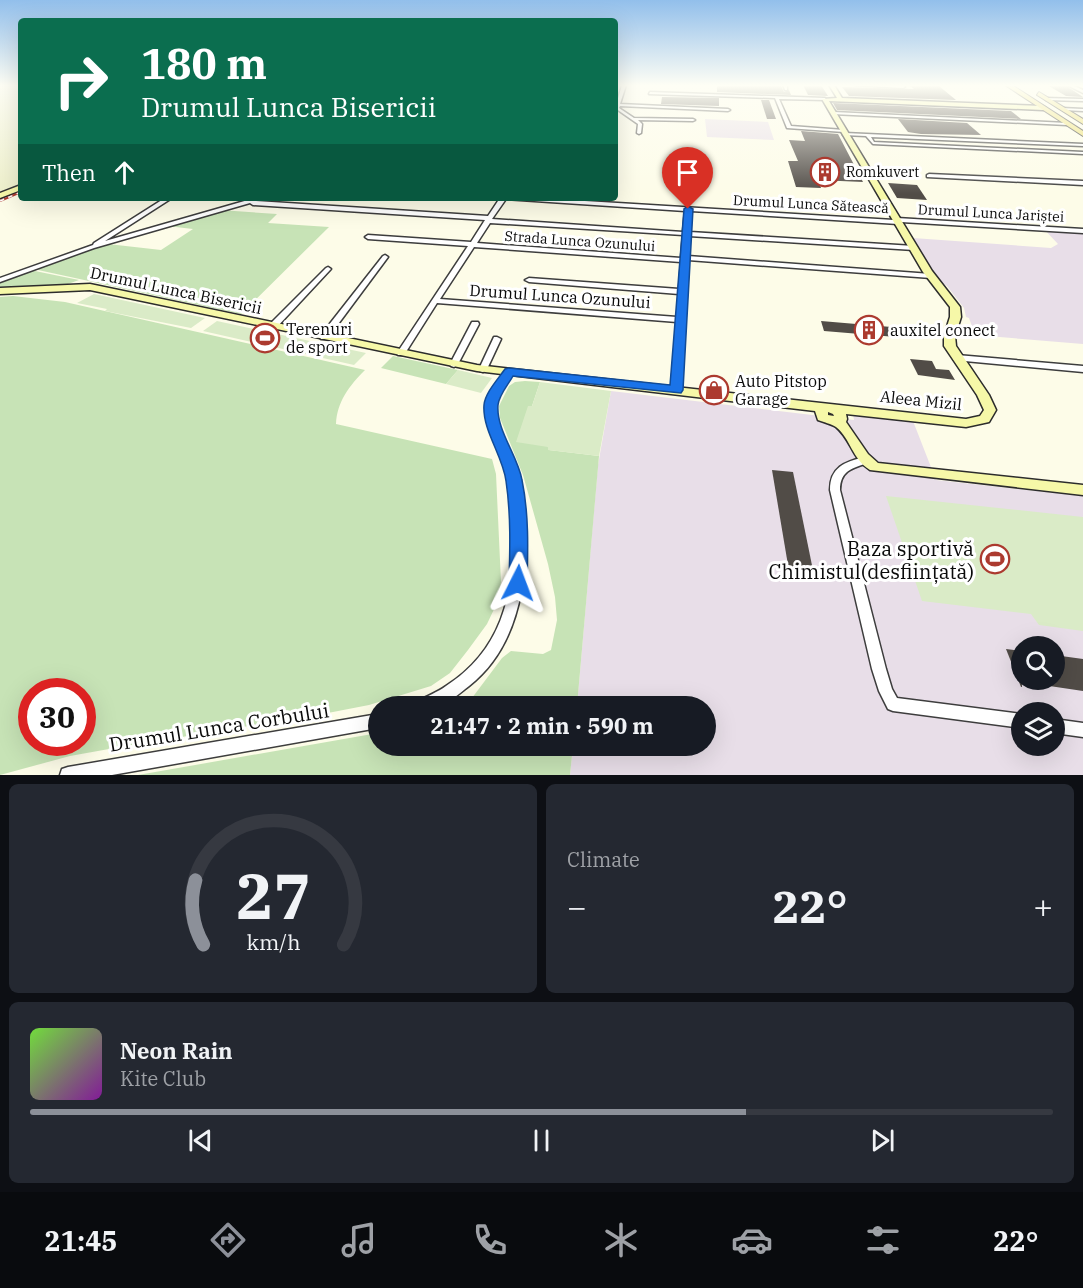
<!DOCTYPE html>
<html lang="en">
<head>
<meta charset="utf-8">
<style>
  body { margin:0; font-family:"IBM Plex Serif",serif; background:#242831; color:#f1f3f6; height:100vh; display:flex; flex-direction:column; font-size:22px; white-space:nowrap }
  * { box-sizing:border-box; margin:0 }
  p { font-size:20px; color:#9ea1a6 }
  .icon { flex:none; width:33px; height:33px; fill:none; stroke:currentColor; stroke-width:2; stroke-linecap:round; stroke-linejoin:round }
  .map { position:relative; height:775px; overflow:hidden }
  .panel { display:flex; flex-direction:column; gap:9px; padding:9px; background:#0d0f14; flex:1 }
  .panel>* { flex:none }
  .guide { position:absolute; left:18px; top:18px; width:600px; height:183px; border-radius:6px; box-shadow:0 6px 24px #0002; background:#0b6e4f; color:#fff; overflow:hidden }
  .buttons { position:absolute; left:1011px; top:636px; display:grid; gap:12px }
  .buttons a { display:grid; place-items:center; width:54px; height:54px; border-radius:50%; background:#171b24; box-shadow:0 6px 24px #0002; font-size:30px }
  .speed { position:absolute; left:18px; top:678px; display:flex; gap:12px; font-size:30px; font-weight:700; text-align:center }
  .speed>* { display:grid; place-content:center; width:78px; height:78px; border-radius:50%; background:#171b24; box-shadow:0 6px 24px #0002; line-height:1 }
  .speed .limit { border:9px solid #d22; background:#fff; color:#111 }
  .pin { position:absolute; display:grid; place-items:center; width:51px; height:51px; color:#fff; margin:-62px -26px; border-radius:50% 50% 50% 0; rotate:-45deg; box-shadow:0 0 6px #0007 }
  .pin .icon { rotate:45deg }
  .me { position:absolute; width:66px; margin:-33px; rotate:3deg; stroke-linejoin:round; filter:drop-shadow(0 0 4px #0008) }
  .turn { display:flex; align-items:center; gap:21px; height:126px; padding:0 24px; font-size:27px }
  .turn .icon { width:78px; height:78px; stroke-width:2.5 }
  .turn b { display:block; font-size:42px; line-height:51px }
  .then { display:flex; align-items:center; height:57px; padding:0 24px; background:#0003; gap:12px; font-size:22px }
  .big { font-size:45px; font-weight:700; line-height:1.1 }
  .panel .tile { flex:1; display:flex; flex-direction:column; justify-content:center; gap:9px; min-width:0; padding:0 21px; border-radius:9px; background:#242831 }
  .panel .dial { align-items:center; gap:0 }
  .dial svg { height:156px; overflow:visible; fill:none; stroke:#363941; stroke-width:7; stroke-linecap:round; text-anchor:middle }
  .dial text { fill:#f1f3f6; stroke:none }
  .song { display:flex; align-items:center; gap:18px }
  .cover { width:72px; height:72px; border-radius:9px; background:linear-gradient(135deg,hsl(100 70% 55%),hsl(290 70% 35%)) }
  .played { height:6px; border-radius:3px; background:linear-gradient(90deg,#8c9099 70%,#363941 70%) }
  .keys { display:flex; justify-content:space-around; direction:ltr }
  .heat { display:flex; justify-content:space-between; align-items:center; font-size:33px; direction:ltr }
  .panel .tiles { flex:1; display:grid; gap:9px; grid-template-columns:1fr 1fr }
  .tile:last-child { grid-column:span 2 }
  .trip { position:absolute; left:368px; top:696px; width:348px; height:60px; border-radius:30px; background:#171b24; box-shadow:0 6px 24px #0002; font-weight:700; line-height:60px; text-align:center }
  .tabs { display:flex; height:96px; justify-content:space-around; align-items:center; background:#090b0e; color:#9ea1a6 }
  .tabs .icon { width:42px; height:42px }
  .tabs .selected { color:#8c9099 }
  .tabs b { font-size:27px; color:#f1f3f6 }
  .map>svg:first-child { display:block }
  .industrial { fill:#e8dee8; fill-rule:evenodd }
  .farmland { fill:#eef0cb }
  .green { fill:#c7e3b6; fill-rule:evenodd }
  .pitch { fill:#daebc7 }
  .building { fill:#514c47 }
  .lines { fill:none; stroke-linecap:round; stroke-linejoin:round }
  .street-casing { stroke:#3d3d3d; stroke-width:3 }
  .secondary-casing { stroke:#2c2c2c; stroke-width:3 }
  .primary-casing { stroke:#1b1b1b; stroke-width:2 }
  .street { fill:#fff; fill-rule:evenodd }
  .secondary { fill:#f6f8a8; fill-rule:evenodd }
  .primary { fill:#ecde69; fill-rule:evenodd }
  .rail-casing { stroke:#ac3a2f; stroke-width:2 }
  .rail { stroke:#fff; stroke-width:1.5; stroke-dasharray:4.5; stroke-linecap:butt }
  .route { fill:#1a73e8; stroke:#114b97; stroke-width:1.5 }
  .labels { text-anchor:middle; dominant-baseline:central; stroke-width:6; stroke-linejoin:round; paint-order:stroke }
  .far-poi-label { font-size:14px; fill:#0a0a0a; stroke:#fff; text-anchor:start }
  .far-street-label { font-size:14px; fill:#0a0a0a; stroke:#fff }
  .street-label { font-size:16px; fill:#0a0a0a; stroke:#fff }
  .poi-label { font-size:16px; fill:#0a0a0a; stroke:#fff; text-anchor:start }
  .near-poi-label { font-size:20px; fill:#0a0a0a; stroke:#fff; text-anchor:end }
  .near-street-label { font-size:20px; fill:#0a0a0a; stroke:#fff }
</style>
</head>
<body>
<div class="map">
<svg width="1083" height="775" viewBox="0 0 1083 775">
  <rect width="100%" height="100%" fill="#fdfce8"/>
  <g class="industrial">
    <path d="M705 119 768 122 774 140 707 137Z"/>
    <path d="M1042 227 1083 229V344L975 335 969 318 966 317 964 308 947 286 939 280 913 238 1051 248 1058 244Z"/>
    <path d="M611 391 854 420 853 414 913 421 936 480 1083 496V775H570L573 746H705V706H577L598 465ZM1022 646H1054V680H1022ZM1022 712H1054V746H1022Z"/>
  </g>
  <path class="farmland" d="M0 85H21V185L0 194Z"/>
  <g class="green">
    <path d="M220 210 277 214 268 223 329 227 241 314 38 270 40 267 108 244 161 250 193 229 167 226Z"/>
    <path d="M31 271H35L79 280 65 285 0 289V282Z"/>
    <path d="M13 296 65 302 365 370C349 386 337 402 336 424L492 459 496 474 501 582 497 603 487 624 468 650 450 673 431 686 369 705 333 712 109 749 70 756 0 775V297ZM32 692H82V742H32Z"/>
    <path d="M393 356 458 370 446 384 381 368Z"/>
    <path d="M525 381 540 382 532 406 549 450 599 456 577 706H466L502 658 511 651 543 654 551 650 557 620 555 597 548 564 523 475 500 418 499 406 509 386 515 382Z"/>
    <path d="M378 733V746H573L570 775H138Z"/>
  </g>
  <g class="pitch">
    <path d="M94 294 205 318 191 328 105 311 107 309 77 303Z"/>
    <path d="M217 321 366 353 354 365 203 331Z"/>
    <path d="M458 370 492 378 481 393 446 384Z"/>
    <path d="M540 382 611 391 599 456 548 450V447L516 442 528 406H532Z"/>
    <path d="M886 496 1083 517V631L1039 625 1031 614 922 601Z"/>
  </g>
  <g class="building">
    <path d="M717 85 781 86 784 92 789 90 791 95 717 92Z"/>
    <path d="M803 85H821L828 96 808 95Z"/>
    <path d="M909 85 939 86 956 100 849 96 842 87 914 89Z"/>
    <path d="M1047 85H1065L1083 97 1066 96Z"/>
    <path d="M662 97 719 98V106L661 104Z"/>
    <path d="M761 100H769L776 119H767Z"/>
    <path d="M833 103 1011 111 1021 119 837 110Z"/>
    <path d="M898 119 967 123 981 135 921 134 908 132Z"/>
    <path d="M801 131 838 134 863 182 818 180 821 188 796 187 788 161H798L789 140 805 141Z"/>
    <path d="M888 183 917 185 927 200 897 198Z"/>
    <path d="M821 321 915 329 920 339 824 331Z"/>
    <path d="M910 359 932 361 936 369 949 370 955 380 918 375Z"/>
    <path d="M772 470 793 472 815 580 790 577Z"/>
    <path d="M1006 649 1022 651V687H1021Z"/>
    <path d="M1054 655 1083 659V691L1036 684V680H1054Z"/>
  </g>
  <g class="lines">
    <g class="street-casing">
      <g id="street">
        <path d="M622 85H626L620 104 728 109 730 110 728 111 620 106 619 108 634 118 693 119 695 120 693 121 638 120 642 124 641 133 639 134 637 133 638 124 615 108Z"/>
        <path d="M783 85H787V90H785Z"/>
        <path d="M855 85H904L905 87 903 88Z"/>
        <path d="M1067 85H1072L1083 90V93Z"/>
        <path d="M650 92 825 98 826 100 779 99 791 126 844 130 846 131 844 132 787 128 775 98 649 94Z"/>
        <path d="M1045 98 1083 99V101L1046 100Z"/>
        <path d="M1062 108 1083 109V111L1063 110Z"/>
        <path d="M834 112 1067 123 1069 124 1067 125 832 114Z"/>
        <path d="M845 133 1083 144V146L871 137 874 142 1083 152V154L873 144 866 136 843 135Z"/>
        <path d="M929 174 1083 181V185L927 177V175Z"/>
        <path d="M165 198H172L105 241 255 198H264L256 201 488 216 500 198H536L894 220 897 218 1083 229V233L901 222 898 224 691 211 690 232 914 246 917 248 914 250 689 236 688 256 931 274 935 276 931 278 688 260 681 390 676 393 671 390 677 322 437 303 404 355H398L397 353 468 246 368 239 365 237 368 235 471 242 485 220 253 205 250 203 94 248 0 282V278L93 245 94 243ZM506 199 685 211 683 232 492 219ZM490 223 683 235 681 258 477 243ZM474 247 681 262 679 289 529 278 525 280 529 282 679 294 677 317 440 299Z"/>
        <path d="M385 255 388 257 327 339H321L320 337 321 335 383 256Z"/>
        <path d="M328 267 331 269 330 270 276 328H270L269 326 270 324 326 268Z"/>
        <path d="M472 322H478L479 324 458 364 454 367 451 366 450 364Z"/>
        <path d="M494 337H497L501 339 487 369 483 372 480 371 479 369Z"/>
        <path d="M957 355 1083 366V372L954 360 953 358 954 356Z"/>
        <path d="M509 369 513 372C506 383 495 394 496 408 496 435 516 457 520 482 532 550 528 640 469 686 460 693 447 705 434 706 428 707 422 706 416 706L418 701C427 696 438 692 446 686 501 651 514 596 513 535 512 515 513 494 508 475 502 451 479 423 489 397 492 387 500 379 506 370Z"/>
        <path d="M864 457 868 459 869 461 868 463C852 468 840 471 840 490L886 669 892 689 897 698 1022 714V728L893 711 888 709 879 691 872 669 830 490C830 467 845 462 864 457Z"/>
        <path d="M378 714V728L112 775H60L62 769 68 767Z"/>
        <path d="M1054 719 1083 723V737L1054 733Z"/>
      </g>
    </g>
    <g class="secondary-casing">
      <g id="secondary">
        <path d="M829 85H834L842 98 1043 106 1046 108 1043 110 829 101 932 271 960 307 961 317 955 336 956 346 989 395 996 410 989 422 966 427 846 414 847 419 846 422 868 454 878 463 1083 485V495L870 470C852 459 851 439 836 427 832 424 823 422 818 420L815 411 477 371 90 290 0 294V288L90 284 477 365 966 419 980 416 984 410 977 395 944 346V336L950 317V307L923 272 822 99 837 98ZM828 412 833 414 834 416 828 415Z"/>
        <path d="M21 185V190L0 198V193Z"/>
      </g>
    </g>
    <g class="primary-casing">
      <g id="primary">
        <path d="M1005 85H1012L1083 131V136Z"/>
        <path d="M1039 92 1083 119V124L1037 95Z"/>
      </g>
    </g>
    <use href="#street" class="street"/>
    <use href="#secondary" class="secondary"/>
    <use href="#primary" class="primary"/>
    <g class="rail-casing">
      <path id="rail" d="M0 201 21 192"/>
    </g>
    <use href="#rail" class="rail"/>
  </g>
  <linearGradient id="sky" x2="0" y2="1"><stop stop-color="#92bfeb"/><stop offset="0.44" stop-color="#fefef5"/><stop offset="1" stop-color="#fefef5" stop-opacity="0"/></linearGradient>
  <rect width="1083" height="194" fill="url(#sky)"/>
  <path class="route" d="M688 206 693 209 683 390 681 393 513 376C508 385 499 395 498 405 496 430 518 456 522 480 529 514 528 549 527 583L525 589 518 591 511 589 509 583C510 549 511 515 506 481 503 456 482 430 484 405 485 393 498 379 505 369L509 368 670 385 684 209Z"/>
  <defs>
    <g id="building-ring" transform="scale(1.5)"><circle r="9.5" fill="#fff" stroke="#ac3a2f" stroke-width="1.5"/><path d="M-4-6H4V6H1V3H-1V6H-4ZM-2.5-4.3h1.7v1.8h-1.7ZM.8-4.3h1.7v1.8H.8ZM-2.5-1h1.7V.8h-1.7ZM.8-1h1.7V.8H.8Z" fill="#ac3a2f"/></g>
    <g id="stadium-ring" transform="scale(1.5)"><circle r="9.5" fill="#fff" stroke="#ac3a2f" stroke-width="1.5"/><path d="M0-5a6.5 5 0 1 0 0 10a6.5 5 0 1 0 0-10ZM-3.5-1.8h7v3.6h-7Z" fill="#ac3a2f"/></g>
    <g id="shop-ring" transform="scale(1.5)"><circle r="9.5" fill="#fff" stroke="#ac3a2f" stroke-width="1.5"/><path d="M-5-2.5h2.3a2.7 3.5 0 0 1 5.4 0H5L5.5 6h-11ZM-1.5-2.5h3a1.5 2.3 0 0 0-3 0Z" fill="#ac3a2f"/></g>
  </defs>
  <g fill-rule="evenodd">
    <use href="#building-ring" x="825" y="172"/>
    <use href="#building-ring" x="869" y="330"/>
    <use href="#stadium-ring" x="265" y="338"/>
    <use href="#shop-ring" x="714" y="390"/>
    <use href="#stadium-ring" x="995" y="559"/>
  </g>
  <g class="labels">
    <g class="far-poi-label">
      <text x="846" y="172">Romkuvert</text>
    </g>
    <g class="far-street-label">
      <text transform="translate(811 204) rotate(3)">Drumul Lunca Sătească</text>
      <text transform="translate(991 213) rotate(3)">Drumul Lunca Jariștei</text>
      <text transform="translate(580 241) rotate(4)">Strada Lunca Ozunului</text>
    </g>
    <g class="street-label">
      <text transform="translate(176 290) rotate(12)">Drumul Lunca Bisericii</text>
      <text transform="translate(560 296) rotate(4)">Drumul Lunca Ozunului</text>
      <text transform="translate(921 400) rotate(6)">Aleea Mizil</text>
    </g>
    <g class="poi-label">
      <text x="286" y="329">Terenuri<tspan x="286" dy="18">de sport</tspan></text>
      <text x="890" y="330">auxitel conect</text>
      <text x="735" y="381">Auto Pitstop<tspan x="735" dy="18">Garage</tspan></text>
    </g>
    <g class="near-poi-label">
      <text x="974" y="548">Baza sportivă<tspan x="974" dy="23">Chimistul(desființată)</tspan></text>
    </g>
    <g class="near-street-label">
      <text transform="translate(219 727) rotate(-9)">Drumul Lunca Corbului</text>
    </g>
  </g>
</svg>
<div class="buttons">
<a><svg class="icon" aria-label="search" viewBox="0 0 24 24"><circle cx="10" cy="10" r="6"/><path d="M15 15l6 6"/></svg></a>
<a><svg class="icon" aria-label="layers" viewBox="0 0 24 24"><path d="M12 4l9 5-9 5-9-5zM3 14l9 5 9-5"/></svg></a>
</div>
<div class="speed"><div class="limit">30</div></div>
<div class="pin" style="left:688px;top:209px;background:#d93025"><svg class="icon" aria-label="arrive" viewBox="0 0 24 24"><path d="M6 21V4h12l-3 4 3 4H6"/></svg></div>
<svg class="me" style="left:518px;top:583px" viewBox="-20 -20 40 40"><path d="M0-17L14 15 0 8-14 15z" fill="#1a73e8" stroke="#fff" stroke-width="4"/></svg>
<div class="trip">21:47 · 2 min · 590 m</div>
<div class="guide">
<div class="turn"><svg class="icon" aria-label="right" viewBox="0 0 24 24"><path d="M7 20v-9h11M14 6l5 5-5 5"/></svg><div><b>180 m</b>Drumul Lunca Bisericii</div></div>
<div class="then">Then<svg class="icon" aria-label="ahead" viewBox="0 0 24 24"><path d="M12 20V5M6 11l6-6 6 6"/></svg></div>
</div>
</div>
<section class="panel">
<div class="tiles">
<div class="tile dial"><svg viewBox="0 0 100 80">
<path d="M14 69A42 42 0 1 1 86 69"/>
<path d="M14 69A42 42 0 0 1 10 36" stroke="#8c9099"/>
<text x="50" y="56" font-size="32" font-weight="700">27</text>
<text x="50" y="72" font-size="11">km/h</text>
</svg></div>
<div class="tile"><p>Climate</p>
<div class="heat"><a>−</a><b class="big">22°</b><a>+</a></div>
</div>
<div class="tile">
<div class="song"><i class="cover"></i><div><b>Neon Rain</b><p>Kite Club</p></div></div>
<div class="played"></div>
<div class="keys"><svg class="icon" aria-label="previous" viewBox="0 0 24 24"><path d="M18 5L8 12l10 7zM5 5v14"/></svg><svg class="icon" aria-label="pause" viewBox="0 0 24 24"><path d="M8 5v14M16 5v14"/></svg><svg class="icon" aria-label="next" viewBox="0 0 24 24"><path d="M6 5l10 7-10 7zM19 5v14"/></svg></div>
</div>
</div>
</section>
<nav class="tabs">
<b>21:45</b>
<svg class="icon selected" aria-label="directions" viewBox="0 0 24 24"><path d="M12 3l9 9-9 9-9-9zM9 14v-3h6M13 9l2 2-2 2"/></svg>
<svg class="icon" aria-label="music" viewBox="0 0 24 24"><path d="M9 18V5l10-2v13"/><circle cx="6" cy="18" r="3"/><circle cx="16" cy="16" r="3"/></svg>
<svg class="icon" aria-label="phone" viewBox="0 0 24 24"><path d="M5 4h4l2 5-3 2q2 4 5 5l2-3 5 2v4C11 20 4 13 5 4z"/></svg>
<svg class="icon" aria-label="climate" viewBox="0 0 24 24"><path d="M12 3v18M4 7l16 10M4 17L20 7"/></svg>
<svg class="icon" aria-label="car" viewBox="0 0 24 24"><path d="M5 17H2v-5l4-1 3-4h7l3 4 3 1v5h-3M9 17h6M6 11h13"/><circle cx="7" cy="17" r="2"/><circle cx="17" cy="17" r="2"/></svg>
<svg class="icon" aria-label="filters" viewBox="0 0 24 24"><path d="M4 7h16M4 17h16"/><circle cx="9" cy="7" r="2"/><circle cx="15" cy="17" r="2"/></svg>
<b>22°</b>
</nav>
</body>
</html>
